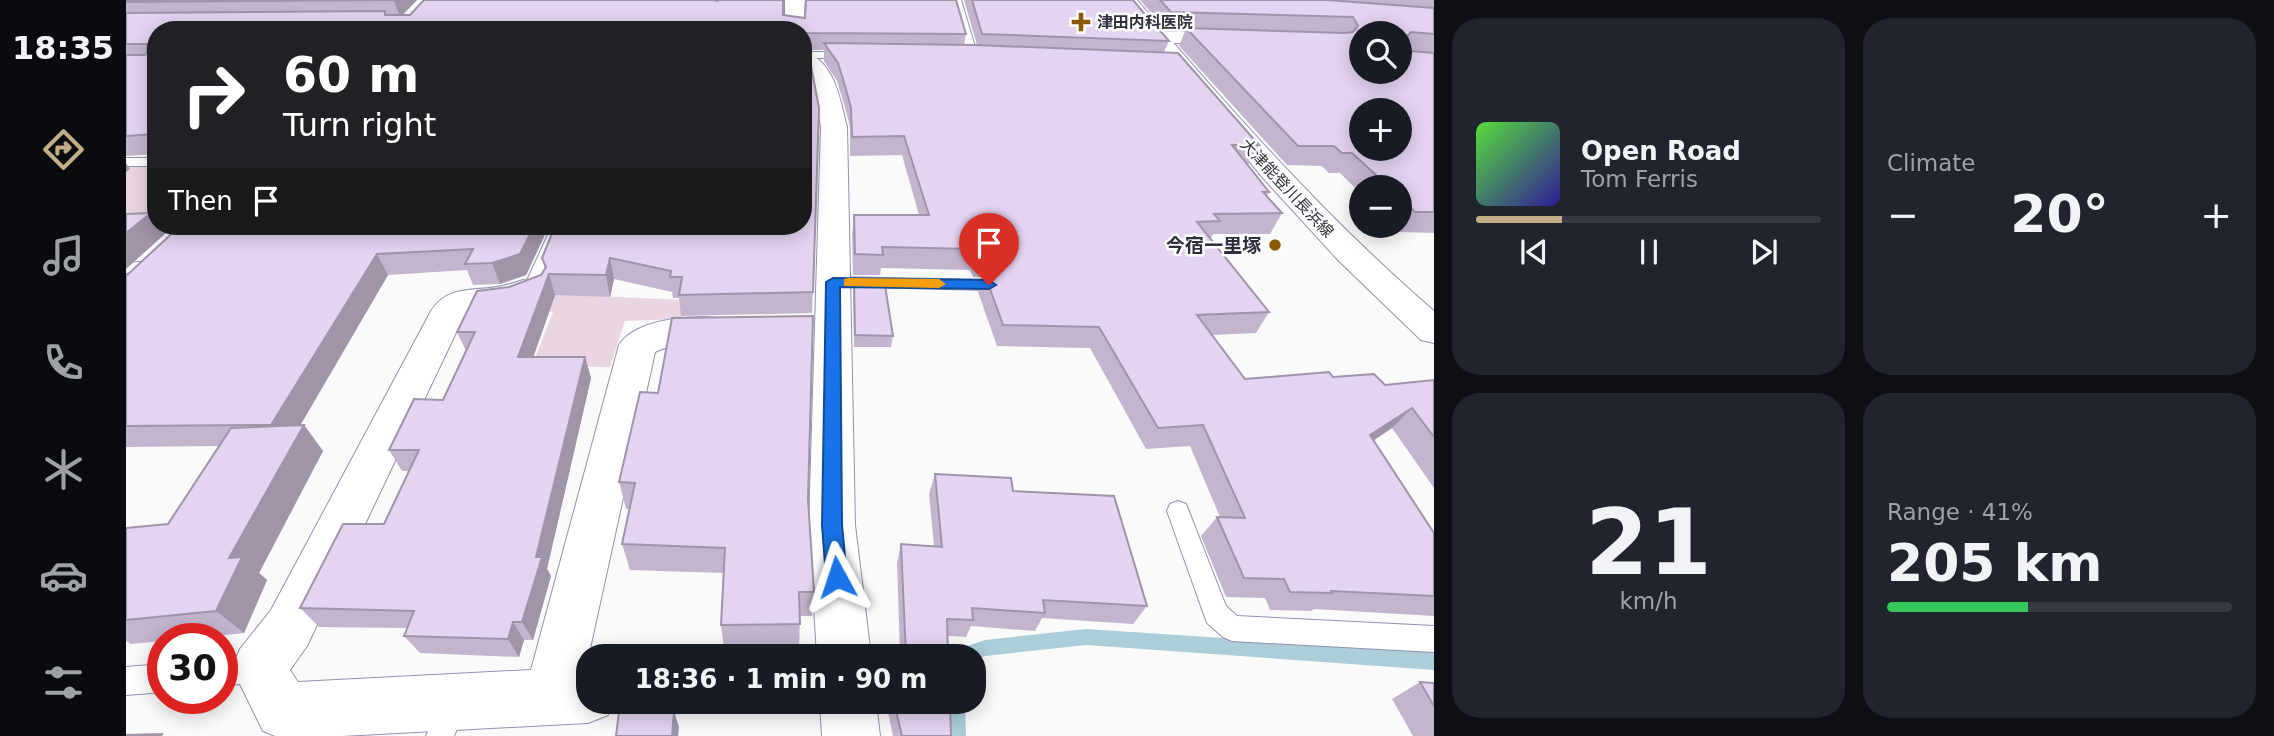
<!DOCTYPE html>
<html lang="en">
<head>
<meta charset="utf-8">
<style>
  body { margin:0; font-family:"DejaVu Sans","Noto Sans JP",sans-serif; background:#20242c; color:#f1f3f6; height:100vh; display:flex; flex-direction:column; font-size:26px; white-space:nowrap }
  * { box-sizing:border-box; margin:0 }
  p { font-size:23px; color:#9ea1a6 }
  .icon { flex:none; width:38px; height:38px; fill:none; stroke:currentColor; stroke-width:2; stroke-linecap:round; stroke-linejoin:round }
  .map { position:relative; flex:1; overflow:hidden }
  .sheet { display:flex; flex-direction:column; gap:18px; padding:18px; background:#0d0f14; width:840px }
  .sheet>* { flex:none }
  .hud { position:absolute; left:21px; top:21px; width:665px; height:214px; border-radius:28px; box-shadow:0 4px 18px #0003; background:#202124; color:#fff; overflow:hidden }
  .buttons { position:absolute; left:1223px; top:21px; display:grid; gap:14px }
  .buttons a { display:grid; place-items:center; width:63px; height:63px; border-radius:50%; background:#171b24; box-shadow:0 4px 18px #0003; font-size:35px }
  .speed { position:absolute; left:21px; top:623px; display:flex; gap:14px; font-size:35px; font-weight:700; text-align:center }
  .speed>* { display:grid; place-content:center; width:91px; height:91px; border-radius:50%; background:#171b24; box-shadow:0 4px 18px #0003; line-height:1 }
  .speed .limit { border:10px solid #d22; background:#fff; color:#111 }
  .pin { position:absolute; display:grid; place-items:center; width:60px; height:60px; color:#fff; margin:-72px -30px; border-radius:50% 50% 50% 0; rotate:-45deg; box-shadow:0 0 7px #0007 }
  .pin .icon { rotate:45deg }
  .me { position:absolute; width:77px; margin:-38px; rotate:355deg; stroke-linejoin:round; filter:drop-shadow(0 0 5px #0008) }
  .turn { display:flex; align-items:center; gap:24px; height:147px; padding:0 21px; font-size:32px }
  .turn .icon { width:91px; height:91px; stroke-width:2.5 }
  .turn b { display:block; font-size:49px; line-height:60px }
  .then { display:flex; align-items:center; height:66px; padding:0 21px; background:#0003; gap:14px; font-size:26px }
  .big { font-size:52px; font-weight:600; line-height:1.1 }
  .sheet .card { flex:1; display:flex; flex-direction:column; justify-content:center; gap:10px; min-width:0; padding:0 24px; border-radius:28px; background:#20242c }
  .sheet .dial { align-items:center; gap:0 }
  .dial b { font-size:91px; line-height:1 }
  .song { display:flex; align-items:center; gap:21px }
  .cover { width:84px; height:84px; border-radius:10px; background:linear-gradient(135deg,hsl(110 70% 55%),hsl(250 70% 35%)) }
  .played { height:7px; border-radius:4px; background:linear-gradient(90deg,#c2ad87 25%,#363941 25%) }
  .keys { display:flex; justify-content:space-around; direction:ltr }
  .heat { display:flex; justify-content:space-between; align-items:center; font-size:38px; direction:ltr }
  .charge { height:10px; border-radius:5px; background:linear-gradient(90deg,#34c759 41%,#363941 0) }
  .sheet .tiles { flex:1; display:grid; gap:18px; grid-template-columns:repeat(2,1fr) }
  .trip { position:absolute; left:450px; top:644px; width:410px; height:70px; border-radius:28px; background:#171b24; box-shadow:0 4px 18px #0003; font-weight:600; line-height:70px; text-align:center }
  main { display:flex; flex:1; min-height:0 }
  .dock { display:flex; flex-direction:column; width:126px; justify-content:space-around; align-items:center; background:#090b0e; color:#9ea1a6 }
  .dock .icon { width:49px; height:49px }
  .dock .selected { color:#c2ad87 }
  .dock b { font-size:32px; color:#f1f3f6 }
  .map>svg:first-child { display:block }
  .green { fill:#ead6e2 }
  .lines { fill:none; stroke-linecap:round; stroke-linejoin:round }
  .stream { fill:#abced9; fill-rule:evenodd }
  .service-casing { stroke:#8f93b1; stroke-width:2 }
  .minor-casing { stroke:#8f93b1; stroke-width:2 }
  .primary-casing { stroke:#8f93b1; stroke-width:2 }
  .service { fill:#fff; fill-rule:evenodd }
  .minor { fill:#fff; fill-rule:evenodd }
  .primary { fill:#fff; fill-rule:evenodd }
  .wall { fill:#c4b5cf }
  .shaded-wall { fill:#a094a9 }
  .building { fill:#e4d3f1; stroke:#a094a9; stroke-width:2; fill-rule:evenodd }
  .route { fill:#1a73e8; stroke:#114b97; stroke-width:2 }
  .slow { fill:#f59e0b }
  .poi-dot { fill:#895800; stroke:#fff; stroke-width:2.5 }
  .labels { text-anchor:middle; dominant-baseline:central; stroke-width:5; stroke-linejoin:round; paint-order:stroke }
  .far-poi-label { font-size:16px; font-weight:bold; fill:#2f303d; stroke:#fff; text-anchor:start }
  .far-street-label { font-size:16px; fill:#2f303d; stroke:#fff }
  .poi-label { font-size:19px; font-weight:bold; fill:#2f303d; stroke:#fff; text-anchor:end }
</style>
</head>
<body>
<main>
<nav class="dock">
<b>18:35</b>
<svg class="icon selected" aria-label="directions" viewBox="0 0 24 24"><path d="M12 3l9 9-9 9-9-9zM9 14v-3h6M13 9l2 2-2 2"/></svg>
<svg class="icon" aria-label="music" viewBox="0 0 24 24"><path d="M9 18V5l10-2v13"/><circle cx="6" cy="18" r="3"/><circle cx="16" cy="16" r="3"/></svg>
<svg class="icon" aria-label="phone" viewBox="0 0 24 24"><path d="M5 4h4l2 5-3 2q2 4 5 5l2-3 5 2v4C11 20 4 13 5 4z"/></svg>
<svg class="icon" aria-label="climate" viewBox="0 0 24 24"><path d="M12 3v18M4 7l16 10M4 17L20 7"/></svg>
<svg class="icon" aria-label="car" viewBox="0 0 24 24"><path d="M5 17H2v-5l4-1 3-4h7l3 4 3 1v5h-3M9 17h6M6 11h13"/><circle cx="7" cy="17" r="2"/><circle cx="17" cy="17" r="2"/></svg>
<svg class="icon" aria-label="filters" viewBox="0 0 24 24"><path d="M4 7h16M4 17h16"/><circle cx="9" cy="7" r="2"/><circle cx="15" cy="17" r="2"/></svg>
</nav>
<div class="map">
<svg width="1308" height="736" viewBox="0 0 1308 736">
  <rect width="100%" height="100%" fill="#fafafa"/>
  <g class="green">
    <path d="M0 166H30V226H47L10 260 0 261Z"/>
    <path d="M422 294 561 300 555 319 499 321 484 367 406 366 427 312 414 311Z"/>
  </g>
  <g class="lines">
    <g class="stream">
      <path d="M960 629 1308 652V670L960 645 859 656 847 661V656H827L830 650 859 640Z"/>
      <path d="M821 702H839L840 736H822Z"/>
    </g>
    <g class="service-casing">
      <g id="service">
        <path d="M825 0H835L852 57 850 59 840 57Z"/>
        <path d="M677 52H722L728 55 722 58H677Z"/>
        <rect x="0" y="158" width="30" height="8"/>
        <path d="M426 226H442L416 287 413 291H401L398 287Z"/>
        <path d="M27 261 35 266 33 270 0 273V263Z"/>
        <path d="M707 277 863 280 872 285 863 290 701 286 698 282 701 278Z"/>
        <path d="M1052 501 1060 504 1100 606 1111 616 1308 626V652L1106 641 1097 637 1081 623 1041 511 1044 504Z"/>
        <path d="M132 654 142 658 146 668 142 678 132 682 96 686V658Z"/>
        <path d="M37 664V692L0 695V667Z"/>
        <path d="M327 692 337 696 341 706 328 736H300L317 696Z"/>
      </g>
    </g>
    <g class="minor-casing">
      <g id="minor">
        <path d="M659 0H679L677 33V30H659Z"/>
        <path d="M1030 31 1108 33 1116 34 1119 39 1116 44 1108 45 1022 42 1019 37 1022 32Z"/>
        <path d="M677 52C709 60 714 100 721 127L729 525 745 656H691L683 525 695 127 687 83 677 73Z"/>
        <path d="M397 280 409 283 414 291C400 313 373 304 352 310 347 312 342 316 337 318L181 646 164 670 172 682 405 670 493 345C511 316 579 313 609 321L614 330 609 339C580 347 556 339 529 352L460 667 462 702H487L482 715 462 723 216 736H149L137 731 106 668 114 649 145 610 305 311C322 284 350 292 376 286 383 285 390 282 397 280Z"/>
        <path d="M694 702H750L754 736H696Z"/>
      </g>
    </g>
    <g class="primary-casing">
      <path id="primary" d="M991 0H1011C1104 110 1199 217 1308 311V343L1295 340 1213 261 1137 178Z"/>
    </g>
    <use href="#service" class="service"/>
    <use href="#minor" class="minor"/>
    <use href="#primary" class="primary"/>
  </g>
  <g class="wall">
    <path d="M0 0H291L277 15H284L298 0H657V15L840 34 838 45H851L838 0H1007L1026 26 1043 41 1038 52 1133 145 1122 165 1143 192 1141 196 1156 213 1144 234H1087L1085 238 1143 312 1130 333 1086 335 1119 379 1207 377 1259 385 1308 380V488L1266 428 1247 441 1308 533V616L1188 609 1185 611 1144 610 1139 598 1100 597 1075 536 1091 517H1094L1064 446 1020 449 964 348 871 346 852 292 856 277H847L844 270 755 268 754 275H727L726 235 728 215H793L776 155 724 156V127L718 104 711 81 698 61V50H677V30H30V154L0 156Z"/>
    <path d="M1014 0H1308V233L1274 232 1267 226H1274V187H1236V195L1214 173H1203L1196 166 1161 165 1053 46 1060 29H1039Z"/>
    <path d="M693 108 686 313 555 316 553 298H547L546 292 488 279 484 297 429 295 407 357H459L465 378 421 569 425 576 407 640H398L393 657 294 653 278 636 281 628 193 627 174 608 258 524 283 471H276L263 450 317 400 340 351 331 332 383 287 415 275 419 269 416 258Z"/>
    <path d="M54 226H423L400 275 374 284 347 285 341 270 262 275 174 426 178 425 197 451 133 573 141 580 118 633 62 639H37V641L5 644 0 641V528L42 524 93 446 0 447V276Z"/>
    <path d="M728 278 767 336 765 347H728L727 289Z"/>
    <path d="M514 392 682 499 688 592 686 616H674L673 648 598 649 595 625 598 573 504 570 496 544 503 509H500L493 482Z"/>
    <path d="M809 474 887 491 1021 606 1007 624 916 618 909 631 845 626 840 637 821 636 822 656H774L771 563 775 544 808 546 803 494Z"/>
    <path d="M1294 682 1308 683V736H1287L1266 699Z"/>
    <path d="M760 702H824L825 736H767Z"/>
  </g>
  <g class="shaded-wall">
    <path d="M269 0H291L274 17 268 1Z"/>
    <path d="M0 163 4 169 0 172Z"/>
    <path d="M25 213 30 219V226H34L40 233 0 269V233Z"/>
    <path d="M408 226H423L400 275 374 284 366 263Z"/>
    <path d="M251 254 262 275 162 446 145 425Z"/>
    <path d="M484 258 488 279 484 297 480 275Z"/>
    <path d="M423 274 429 295 400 378 392 357Z"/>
    <path d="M459 357 465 378 421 569 425 576 407 640 396 622 410 557Z"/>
    <path d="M1286 408 1266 428 1224 456 1244 435Z"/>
    <path d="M178 425 197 451 133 573 141 580 118 633 90 611 103 558Z"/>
    <path d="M387 622 398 640 393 657 382 639Z"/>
    <path d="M548 711 553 727 552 736H546Z"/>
  </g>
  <g class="building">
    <path d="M0 0H269L0 2Z"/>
    <path d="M298 0H588L591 1 593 0H657V15L679 18 680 0H830L840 34 677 33V30H30V134L0 136V55H19L21 52V44H0V13L259 11V15H284Z"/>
    <path d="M846 0H1007L1023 19 1026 26 1031 27 1043 41 856 34Z"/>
    <path d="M1034 0H1201L1308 8V34L1285 32 1282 35V48L1285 51 1308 53V212H1289L1274 198V187H1263L1226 153H1216L1208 146H1172L1060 28 1219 33 1227 32 1232 26 1227 17 1045 12ZM1236 33H1274V72H1236ZM1236 110H1274V149H1236Z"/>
    <path d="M698 43 849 45 1052 53 1133 145H1106L1143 192H1137L1156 213 1088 214 1094 221 1071 222 1143 312 1071 315 1119 379 1203 372 1207 377 1248 374 1259 385 1308 380V437L1286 408 1244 435 1308 533V596L1205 591 1206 593 1164 592 1158 579 1118 578 1091 517 1119 518 1077 425 1032 428 973 327 877 325 858 272H870L879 267V262L869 257 852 256 849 249 756 247 757 255 729 254 728 215H803L778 136 726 137 725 108 719 86 712 63Z"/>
    <path d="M677 58 685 66 693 108 687 292 553 295 556 277H544L545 271 484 258 480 275 423 274 392 357H459L410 557H416L396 622H387L382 639 278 636 288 611 174 608 217 524H258L293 450H263L288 399 317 400 349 332H331L351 291 383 287 415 275 420 267 416 258 429 226H677Z"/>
    <path d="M25 213 0 233V214Z"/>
    <path d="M54 226H408L394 254 366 263 339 264 347 249 251 254 145 425 0 426V276Z"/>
    <path d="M728 278 758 279 767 336 729 335Z"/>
    <path d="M687 316 682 499 688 592H673L674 624 595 625 599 548 496 544 509 483 493 482 514 392 532 393 546 318Z"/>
    <path d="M178 425 103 558 116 557 90 611 0 620V528L42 524 105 428Z"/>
    <path d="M809 474 885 478 887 491 988 496 1021 606 917 600 919 613 846 608 847 620 821 619 822 656H780L775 544 816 547Z"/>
    <path d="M1294 682 1308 683V706Z"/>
    <path d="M768 702H824L825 736H776Z"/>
    <path d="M548 711 546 736H490L493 712Z"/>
    <path d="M36 734 35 736H0V735Z"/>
  </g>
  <path class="route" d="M707 278 863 280 870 285 863 289 714 287 716 525 721 577 718 584 711 587 703 584 700 577 696 525 700 282Z"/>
  <path class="slow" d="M723 278 813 279 820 284 813 288 718 286V279Z"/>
  <g class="poi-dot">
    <path d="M951.5 11.5h7v7h7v7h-7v7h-7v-7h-7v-7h7z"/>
    <circle cx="1149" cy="245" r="7"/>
  </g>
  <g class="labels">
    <g class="far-poi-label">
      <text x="971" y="22">津田内科医院</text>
    </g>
    <g class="far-street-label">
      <text transform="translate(1161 188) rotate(47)">大津能登川長浜線</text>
    </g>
    <g class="poi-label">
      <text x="1135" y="245">今宿一里塚</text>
    </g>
  </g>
</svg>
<div class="buttons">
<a><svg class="icon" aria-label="search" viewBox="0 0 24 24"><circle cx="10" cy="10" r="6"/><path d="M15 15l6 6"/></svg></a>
<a>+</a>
<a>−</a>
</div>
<div class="speed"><div class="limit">30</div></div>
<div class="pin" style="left:863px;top:285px;background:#d93025"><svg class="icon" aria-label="arrive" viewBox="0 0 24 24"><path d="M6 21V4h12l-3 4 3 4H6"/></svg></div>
<svg class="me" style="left:711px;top:577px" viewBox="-20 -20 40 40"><path d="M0-17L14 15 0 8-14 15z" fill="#1a73e8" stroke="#fff" stroke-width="4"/></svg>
<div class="trip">18:36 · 1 min · 90 m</div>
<div class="hud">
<div class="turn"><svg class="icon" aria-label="right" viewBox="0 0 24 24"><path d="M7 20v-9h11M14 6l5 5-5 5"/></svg><div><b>60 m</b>Turn right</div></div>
<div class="then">Then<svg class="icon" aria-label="arrive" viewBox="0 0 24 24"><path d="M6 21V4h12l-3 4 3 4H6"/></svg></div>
</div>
</div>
<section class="sheet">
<div class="tiles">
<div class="card">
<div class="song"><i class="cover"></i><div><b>Open Road</b><p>Tom Ferris</p></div></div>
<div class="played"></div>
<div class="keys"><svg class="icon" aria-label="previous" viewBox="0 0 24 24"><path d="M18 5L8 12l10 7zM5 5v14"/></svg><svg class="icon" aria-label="pause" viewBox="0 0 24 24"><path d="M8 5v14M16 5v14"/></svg><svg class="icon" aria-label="next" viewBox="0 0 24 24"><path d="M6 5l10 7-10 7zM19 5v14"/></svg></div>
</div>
<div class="card"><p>Climate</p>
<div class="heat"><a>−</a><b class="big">20°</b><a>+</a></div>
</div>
<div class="card dial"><b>21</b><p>km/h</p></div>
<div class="card"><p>Range · 41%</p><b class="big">205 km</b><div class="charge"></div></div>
</div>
</section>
</main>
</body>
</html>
